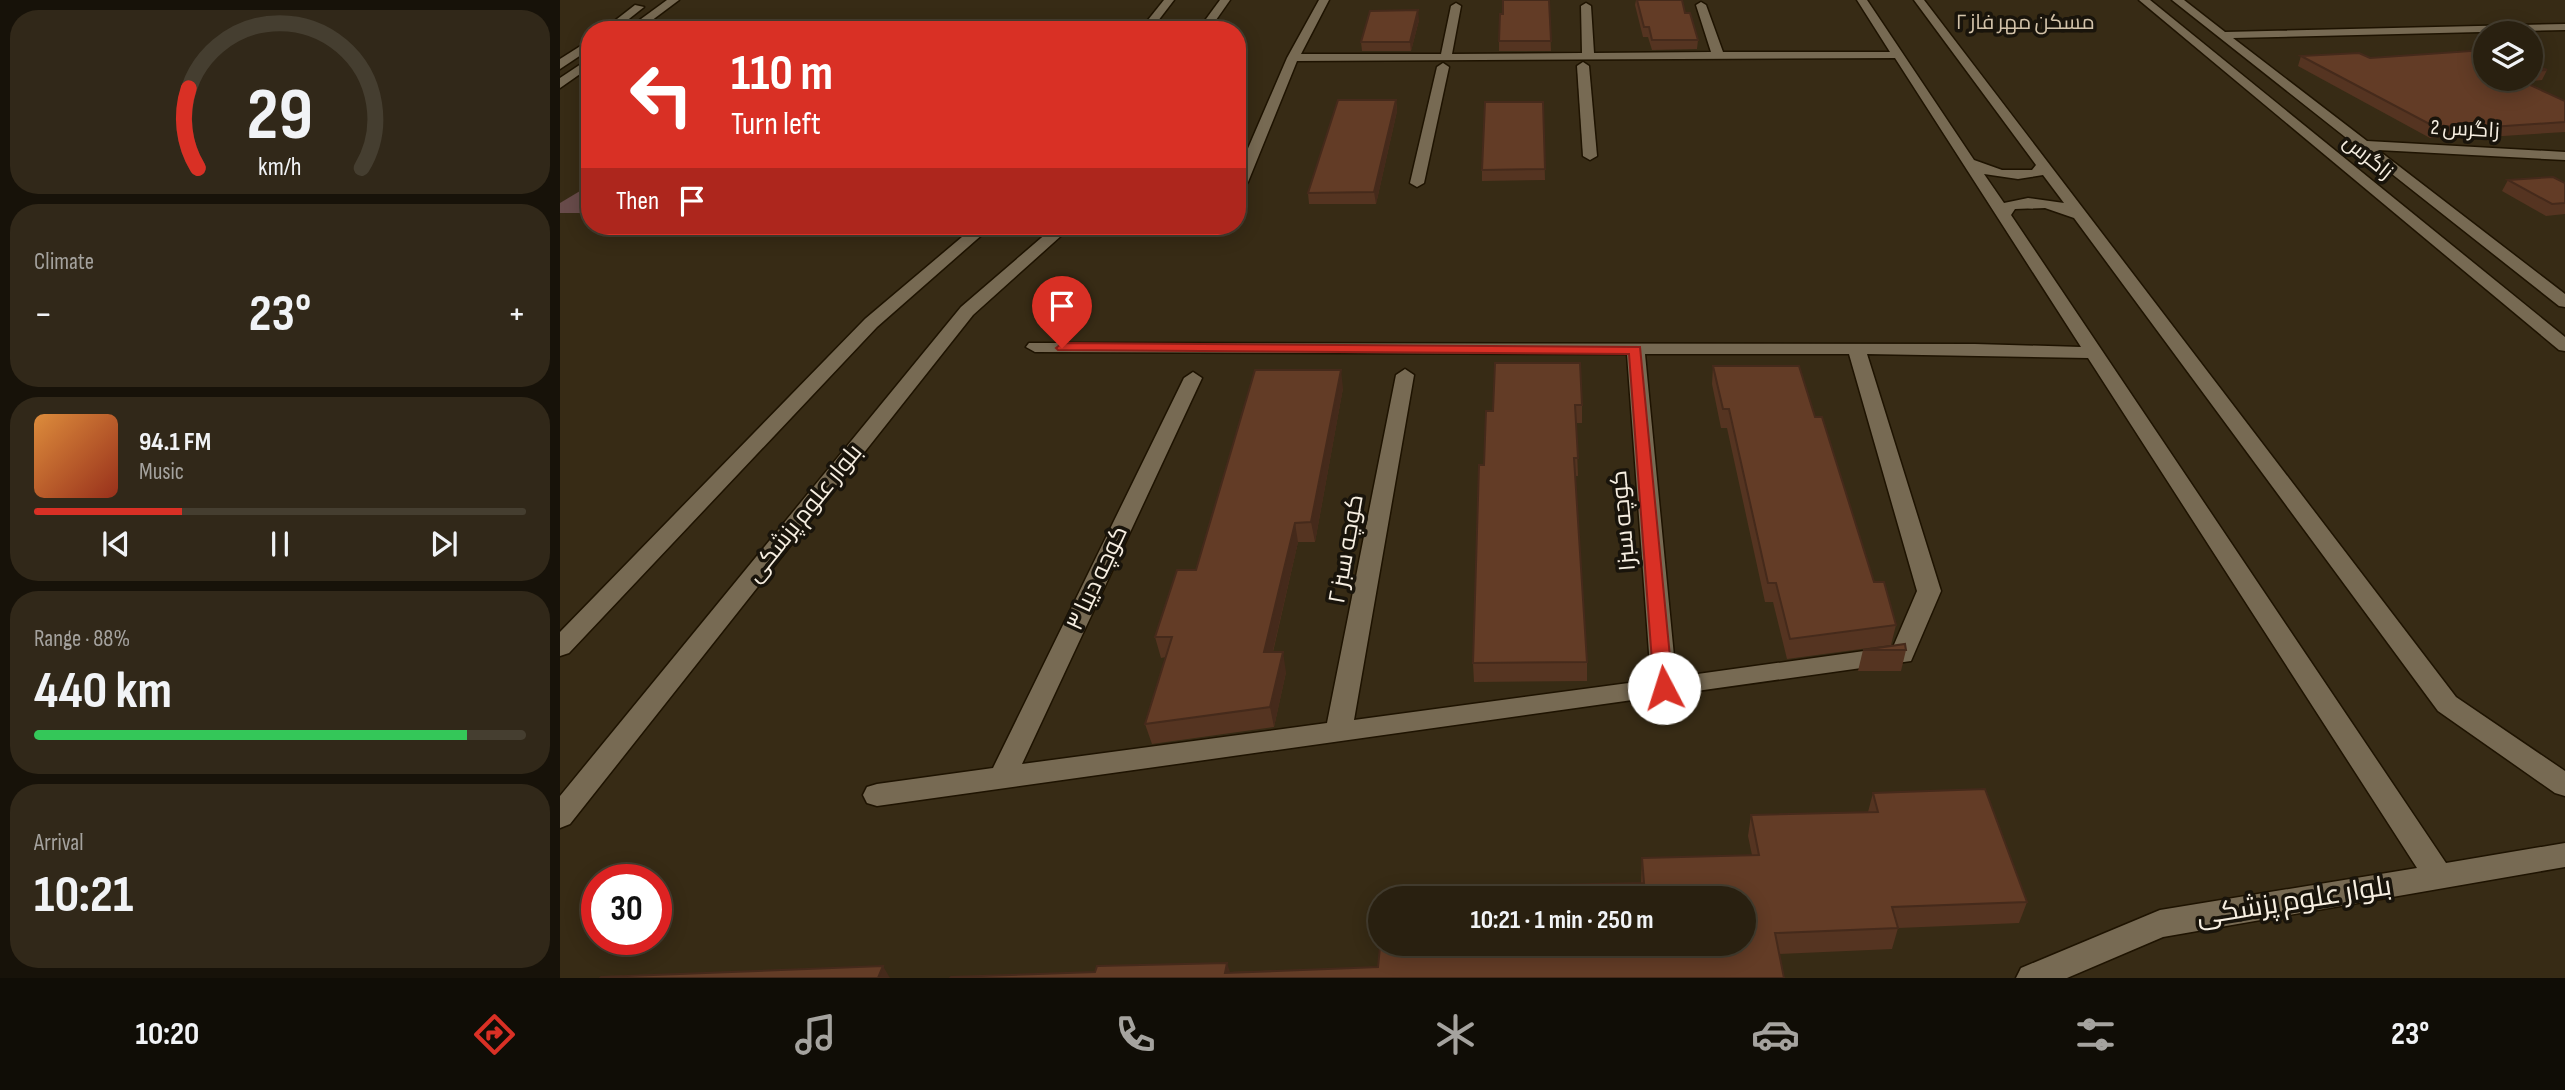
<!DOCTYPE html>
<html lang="en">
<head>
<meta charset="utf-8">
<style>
  body { margin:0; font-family:"Sofia Sans Condensed",Cairo,sans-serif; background:#312819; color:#f1f3f6; height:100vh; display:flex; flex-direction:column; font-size:26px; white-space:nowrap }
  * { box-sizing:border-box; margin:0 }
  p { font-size:23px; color:#a5a39f }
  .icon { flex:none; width:38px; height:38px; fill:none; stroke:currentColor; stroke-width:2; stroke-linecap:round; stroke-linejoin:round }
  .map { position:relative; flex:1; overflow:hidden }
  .side { display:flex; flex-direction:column; gap:10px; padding:10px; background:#171209; width:560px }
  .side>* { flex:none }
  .guide { position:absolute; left:21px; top:21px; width:665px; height:214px; border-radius:28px; box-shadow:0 4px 18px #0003,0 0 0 2px #453e30; background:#d93025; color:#fff; overflow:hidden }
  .fabs { position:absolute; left:1913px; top:21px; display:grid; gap:14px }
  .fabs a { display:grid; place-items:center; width:70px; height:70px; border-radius:50%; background:#292010; box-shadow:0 4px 18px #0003,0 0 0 2px #453e30; font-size:35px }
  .speed { position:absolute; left:21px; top:864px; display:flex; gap:14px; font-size:35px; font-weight:700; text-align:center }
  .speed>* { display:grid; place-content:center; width:91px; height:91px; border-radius:50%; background:#292010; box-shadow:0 4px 18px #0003,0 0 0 2px #453e30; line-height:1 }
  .speed .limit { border:10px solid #d22; background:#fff; color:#111 }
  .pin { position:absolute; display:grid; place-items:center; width:60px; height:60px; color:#fff; margin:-72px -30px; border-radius:50% 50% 50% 0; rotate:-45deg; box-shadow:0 0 7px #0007 }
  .pin .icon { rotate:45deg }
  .me { position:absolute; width:77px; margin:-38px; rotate:355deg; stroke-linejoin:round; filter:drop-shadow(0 0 5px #0008) }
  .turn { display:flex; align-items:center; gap:24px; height:147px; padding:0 35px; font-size:32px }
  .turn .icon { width:91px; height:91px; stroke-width:2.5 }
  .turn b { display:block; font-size:49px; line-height:60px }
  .then { display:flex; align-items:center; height:66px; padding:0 35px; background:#0003; gap:14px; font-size:26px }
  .big { font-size:52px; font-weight:700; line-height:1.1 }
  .side .tile { flex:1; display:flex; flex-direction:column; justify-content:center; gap:10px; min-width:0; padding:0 24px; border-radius:28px; background:#312819 }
  .side .dial { align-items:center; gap:0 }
  .dial svg { height:182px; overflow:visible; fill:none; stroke:#453e30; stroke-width:7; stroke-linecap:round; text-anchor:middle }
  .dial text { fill:#f1f3f6; stroke:none }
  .song { display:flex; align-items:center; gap:21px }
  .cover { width:84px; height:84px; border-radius:10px; background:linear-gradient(135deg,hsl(30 70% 55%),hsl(10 70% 35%)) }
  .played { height:7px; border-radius:4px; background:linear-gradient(90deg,#d93025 30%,#453e30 30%) }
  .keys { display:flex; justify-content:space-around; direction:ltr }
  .heat { display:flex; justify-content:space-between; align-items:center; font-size:38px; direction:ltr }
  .charge { height:10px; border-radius:5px; background:linear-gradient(90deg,#34c759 88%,#453e30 0) }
  .trip { position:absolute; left:808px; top:886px; width:388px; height:70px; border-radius:35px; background:#292010; box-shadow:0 4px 18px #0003,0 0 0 2px #453e30; font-weight:700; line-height:70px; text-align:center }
  .dock { display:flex; height:112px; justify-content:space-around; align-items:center; background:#100d06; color:#a5a39f }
  .dock .icon { width:49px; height:49px }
  .dock .active { color:#d93025 }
  .dock b { font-size:32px; color:#f1f3f6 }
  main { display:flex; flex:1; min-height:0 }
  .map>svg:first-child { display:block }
  .green { fill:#684b4a }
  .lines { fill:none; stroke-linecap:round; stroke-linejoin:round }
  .minor-casing { stroke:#1e1301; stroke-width:3 }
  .minor { fill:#776a53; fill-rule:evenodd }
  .wall { fill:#553421 }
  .shaded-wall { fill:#452a1b }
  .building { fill:#633c26; stroke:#452a1b; stroke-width:2 }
  .route { fill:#d93025; stroke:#8d1f18; stroke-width:2 }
  .labels { text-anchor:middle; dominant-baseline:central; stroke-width:7; stroke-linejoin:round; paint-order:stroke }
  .far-neighbourhood-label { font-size:21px; fill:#d3c3aa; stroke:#19140b }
  .far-street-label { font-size:21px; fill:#f6eee1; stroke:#19140b }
  .street-label { font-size:24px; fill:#f6eee1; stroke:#19140b }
  .near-street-label { font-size:28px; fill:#f6eee1; stroke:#19140b }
</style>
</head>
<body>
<main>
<section class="side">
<div class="tile dial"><svg viewBox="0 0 100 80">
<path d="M14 69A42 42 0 1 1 86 69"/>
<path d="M14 69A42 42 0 0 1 10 34" stroke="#d93025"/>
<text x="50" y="56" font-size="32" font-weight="700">29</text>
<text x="50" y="72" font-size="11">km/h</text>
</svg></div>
<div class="tile"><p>Climate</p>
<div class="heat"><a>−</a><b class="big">23°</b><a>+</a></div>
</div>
<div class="tile">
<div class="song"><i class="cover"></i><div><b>94.1 FM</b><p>Music</p></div></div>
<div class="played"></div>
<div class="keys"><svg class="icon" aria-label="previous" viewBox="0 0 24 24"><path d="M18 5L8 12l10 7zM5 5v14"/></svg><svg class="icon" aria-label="pause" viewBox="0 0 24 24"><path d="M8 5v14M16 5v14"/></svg><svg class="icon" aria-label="next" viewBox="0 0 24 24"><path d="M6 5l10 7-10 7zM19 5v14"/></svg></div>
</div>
<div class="tile"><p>Range · 88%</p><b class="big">440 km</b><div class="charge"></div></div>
<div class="tile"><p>Arrival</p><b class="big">10:21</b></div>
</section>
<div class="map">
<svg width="2005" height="978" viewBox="0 0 2005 978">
  <rect width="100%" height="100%" fill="#372b15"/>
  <path class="green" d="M30 185V213H0V203Z"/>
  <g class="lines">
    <g class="minor-casing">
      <g id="minor">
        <path d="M107 0H119L79 30H66Z"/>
        <path d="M604 0H614L591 30H580Z"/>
        <path d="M660 0H670L649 30H638Z"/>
        <path d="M759 0H769L741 54H881L891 6 896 3 901 6 892 54 1022 53 1021 6 1026 3 1031 6 1034 53 1151 52 1136 5 1141 2 1146 5 1163 52H1330L1297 0H1307L1414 160 1442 170H1472L1476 165 1354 0H1364L1896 697 2005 771V796L1995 793 1878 711 1514 218 1485 208 1455 209 1451 215 1886 863 2005 843V867L1603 937 1507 978H1456L1461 968 1600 910 1857 868 1528 358 1307 354 1381 591 1351 661 317 806 307 803 303 795 307 787 317 784 433 768 624 378 633 372 642 378 462 764 767 723 836 375 845 369 854 375 794 720 1091 680 1067 354 475 352 466 347 469 343 1415 344 1521 347 1335 58 737 61 688 182 686 185H677V174L727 58ZM1424 174 1458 179 1483 175 1504 203 1468 198 1444 203ZM1085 354H1289L1357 591 1333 647 1116 677Z"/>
        <path d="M1579 0H1590L2005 337V351L1999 350Z"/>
        <path d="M1612 0H1624L1665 32 2005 24V30L1673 38 1807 141 2005 152V160L1818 150 2005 294V307L1999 306Z"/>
        <path d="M75 5 84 7 55 30H43Z"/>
        <path d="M30 40V49L0 69V59Z"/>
        <path d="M30 58V67L0 88V78Z"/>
        <path d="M1023 62 1029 66 1037 156 1030 160 1023 156 1017 66Z"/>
        <path d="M883 63 889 67 864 183 857 187 850 183 877 67Z"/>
        <path d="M415 226H432L317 327 9 653 0 656V632L305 319Z"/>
        <path d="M495 226H512L413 315 10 824 0 828V796L401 307Z"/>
      </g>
    </g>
    <use href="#minor" class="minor"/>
  </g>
  <g class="wall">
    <path d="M989 0 991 51H939V41L943 14Z"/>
    <path d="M1076 0H1122L1125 13 1138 40 1137 49 1092 50 1088 37H1083L1075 5Z"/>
    <path d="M859 20 851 51H802L801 42Z"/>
    <path d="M1741 56 1925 79H1970V63L1987 70 1982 80 1963 82 2005 101V132L1896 139 1891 137 1870 138 1738 66Z"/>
    <path d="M836 100 837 111 816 204H749L748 193Z"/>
    <path d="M983 102 985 180 922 181V170Z"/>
    <path d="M1948 180 2005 183V214L1986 216 1942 191Z"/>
    <path d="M1153 366 1255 417 1314 582 1336 625 1331 645 1227 659 1213 602H1205L1167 428H1161L1152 384Z"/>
    <path d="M783 388 755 542H738L713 652 726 672 714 727 592 744 585 724 606 657 601 658 595 637 636 570Z"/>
    <path d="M1022 405V423H1016L1018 476H1015L1027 662V681L914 682 913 663 924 465 933 411Z"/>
    <path d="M1303 650H1346L1341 671H1298Z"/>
    <path d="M1313 793 1467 902 1459 923 1338 928 1332 949 1219 954 1224 978 535 972H670L818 967 1185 943 1081 883 1082 858 1192 855 1188 836 1191 815 1308 812Z"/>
  </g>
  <g class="shaded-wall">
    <path d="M858 10 859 20 851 51 850 42Z"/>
    <path d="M836 100 837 111 816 204 814 192Z"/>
    <path d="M781 370 783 388 755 542 751 522Z"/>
    <path d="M735 523 738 542 708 672 704 652Z"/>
    <path d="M723 652 726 672 714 727 710 707Z"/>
    <path d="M667 963 672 978 665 973Z"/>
    <path d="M323 966 330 978H318Z"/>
  </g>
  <g class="building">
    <path d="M943 0H989L991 41H939L940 14H943Z"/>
    <path d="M1077 0H1122L1125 13H1130L1138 40H1092L1089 27H1084Z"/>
    <path d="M858 10 850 42H801L810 11Z"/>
    <path d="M1925 50V79H1957L2005 101V122L1901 129 1896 126 1875 127 1741 56 1799 53 1810 58Z"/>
    <path d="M1970 63 1987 70 1970 71Z"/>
    <path d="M778 100H836L814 192 748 193Z"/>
    <path d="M925 102H983L985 169 922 170Z"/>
    <path d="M1993 177 2005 183V203L1992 204 1948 180Z"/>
    <path d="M935 363H1020L1022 405H1015L1018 458H1014L1027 662 913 663 919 465H924L926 411H933Z"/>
    <path d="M1153 366H1239L1255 417H1262L1314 582H1324L1336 625 1230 639 1216 583H1208L1169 409H1163Z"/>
    <path d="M695 370H781L751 522 735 523 704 652H723L710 707 585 724 612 637H595L617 570H636Z"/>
    <path d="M1345 644 1346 650H1303Z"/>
    <path d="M1425 789 1467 902 1332 907 1338 928 1215 933 1224 978H390L391 977 535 972 537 966 667 963 665 973 818 967 821 937V943H1185V898H957V886L1084 883 1082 858 1199 855 1191 815 1318 812 1313 793Z"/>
    <path d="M323 966 318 978H40L41 977Z"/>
  </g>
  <path class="route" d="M502 343 1080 347 1113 688 1110 693H1097L1094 688 1069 354 498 350 496 348Z"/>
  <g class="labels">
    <g class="far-neighbourhood-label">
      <text x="1465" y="22">مسکن مهر فاز ۲</text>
    </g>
    <g class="far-street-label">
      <text transform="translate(1905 129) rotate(3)">زاگرس 2</text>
      <text transform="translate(1808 157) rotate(39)">زاگرس</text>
    </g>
    <g class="street-label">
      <text transform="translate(244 513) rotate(-51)">بلوار علوم پزشکی</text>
      <text transform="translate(1063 521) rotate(-95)">کوچه سبز۱</text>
      <text transform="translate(786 549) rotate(-80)">کوچه سبز ۲</text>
      <text transform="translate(537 578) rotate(-65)">کوچه دیبا ۳</text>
    </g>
    <g class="near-street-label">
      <text transform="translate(1734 901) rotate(-9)">بلوار علوم پزشکی</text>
    </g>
  </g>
</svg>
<div class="fabs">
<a><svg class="icon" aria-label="layers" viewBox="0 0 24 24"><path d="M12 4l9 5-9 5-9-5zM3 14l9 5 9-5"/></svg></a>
</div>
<div class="speed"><div class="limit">30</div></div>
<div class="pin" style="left:502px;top:348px;background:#d93025"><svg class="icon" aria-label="arrive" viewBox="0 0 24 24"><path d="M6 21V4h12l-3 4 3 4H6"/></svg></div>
<svg class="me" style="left:1104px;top:688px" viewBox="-20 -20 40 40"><circle r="19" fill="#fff"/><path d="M0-13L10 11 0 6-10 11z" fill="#d93025"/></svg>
<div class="trip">10:21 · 1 min · 250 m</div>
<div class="guide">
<div class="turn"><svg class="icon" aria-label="left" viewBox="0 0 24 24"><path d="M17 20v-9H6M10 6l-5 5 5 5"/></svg><div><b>110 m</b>Turn left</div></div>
<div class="then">Then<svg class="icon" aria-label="arrive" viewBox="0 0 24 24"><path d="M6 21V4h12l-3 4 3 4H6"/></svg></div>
</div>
</div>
</main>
<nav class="dock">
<b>10:20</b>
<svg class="icon active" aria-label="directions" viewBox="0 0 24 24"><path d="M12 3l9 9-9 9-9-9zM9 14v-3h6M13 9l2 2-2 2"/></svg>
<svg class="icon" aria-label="music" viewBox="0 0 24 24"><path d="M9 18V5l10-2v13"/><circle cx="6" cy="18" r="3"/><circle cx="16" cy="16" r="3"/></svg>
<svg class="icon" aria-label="phone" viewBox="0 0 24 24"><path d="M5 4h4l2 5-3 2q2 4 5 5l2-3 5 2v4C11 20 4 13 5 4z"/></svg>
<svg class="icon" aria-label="climate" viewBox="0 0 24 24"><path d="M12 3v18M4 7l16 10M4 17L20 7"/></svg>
<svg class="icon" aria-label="car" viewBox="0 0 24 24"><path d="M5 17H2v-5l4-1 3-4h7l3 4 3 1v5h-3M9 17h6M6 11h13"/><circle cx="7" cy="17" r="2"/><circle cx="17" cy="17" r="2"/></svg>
<svg class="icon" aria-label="filters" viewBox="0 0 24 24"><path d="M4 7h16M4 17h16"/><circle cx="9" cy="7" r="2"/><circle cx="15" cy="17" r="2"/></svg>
<b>23°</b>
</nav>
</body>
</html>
